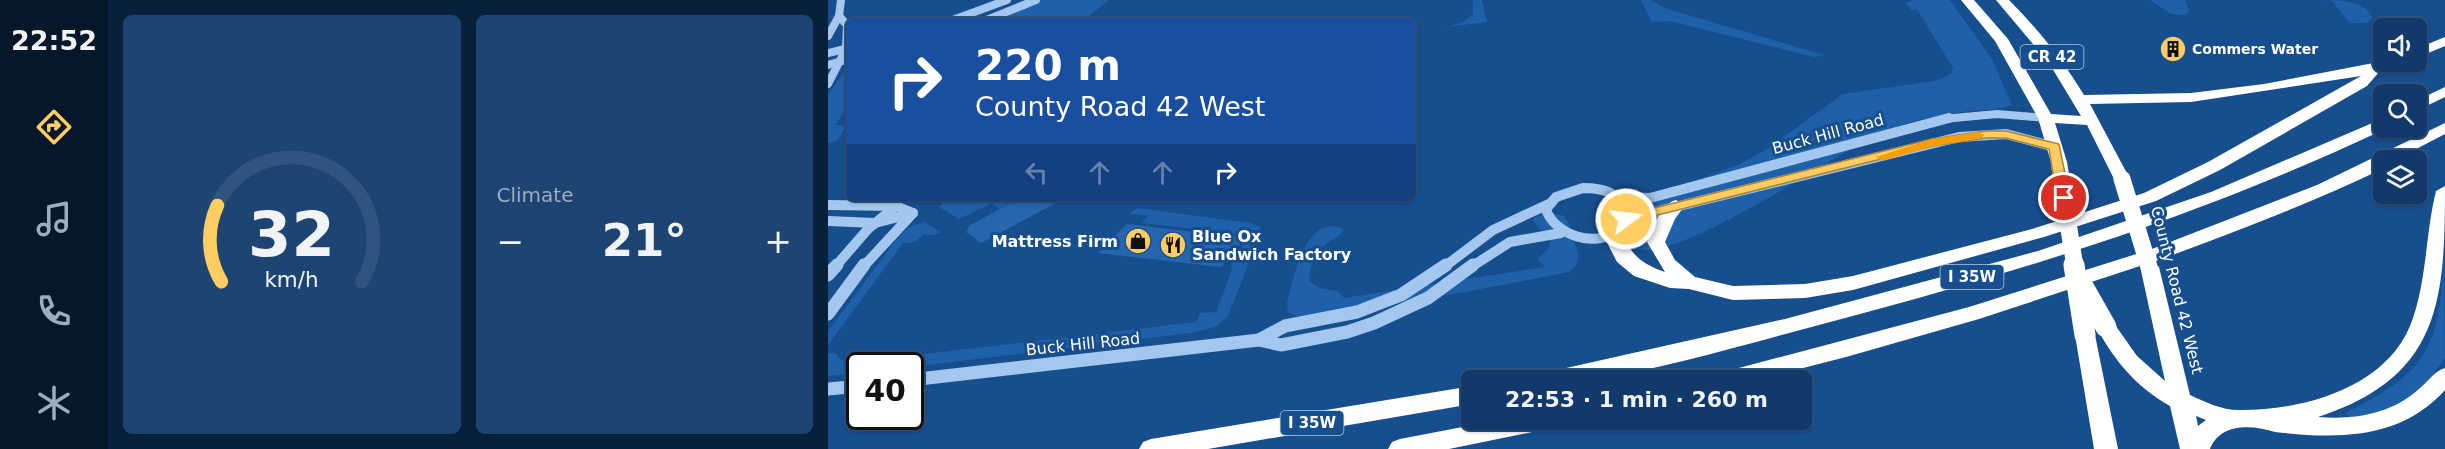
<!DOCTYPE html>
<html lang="en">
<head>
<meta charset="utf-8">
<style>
  body { margin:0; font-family:"DejaVu Sans",sans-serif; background:#1e4572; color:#f1f3f6; height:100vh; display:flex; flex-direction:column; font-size:22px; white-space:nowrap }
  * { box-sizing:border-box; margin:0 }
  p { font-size:20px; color:#9cadc1 }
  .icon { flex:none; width:33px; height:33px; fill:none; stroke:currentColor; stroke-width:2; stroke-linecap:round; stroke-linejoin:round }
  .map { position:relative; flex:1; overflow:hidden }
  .panel { display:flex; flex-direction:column; gap:15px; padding:15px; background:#09203a; width:720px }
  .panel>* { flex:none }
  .top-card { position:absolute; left:18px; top:18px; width:570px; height:183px; border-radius:9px; box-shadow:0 2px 4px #0004,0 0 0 2px #30547e; background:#1a4fa0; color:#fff; overflow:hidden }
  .fabs { position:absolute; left:1545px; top:18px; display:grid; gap:12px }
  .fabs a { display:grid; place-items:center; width:54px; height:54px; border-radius:9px; background:#113a6a; box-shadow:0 2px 4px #0004,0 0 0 2px #30547e; font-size:30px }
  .speed { position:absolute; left:18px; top:352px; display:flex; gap:12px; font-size:30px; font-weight:700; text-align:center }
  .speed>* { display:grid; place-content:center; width:78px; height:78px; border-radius:50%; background:#113a6a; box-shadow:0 2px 4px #0004,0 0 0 2px #30547e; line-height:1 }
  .speed .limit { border:3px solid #111; border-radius:9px; background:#fff; color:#111 }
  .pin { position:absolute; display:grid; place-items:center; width:51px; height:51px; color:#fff; margin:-26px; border:3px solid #fff; border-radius:50%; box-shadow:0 2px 6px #0007 }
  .me { position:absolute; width:66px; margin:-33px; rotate:75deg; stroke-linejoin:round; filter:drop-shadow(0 0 4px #0008) }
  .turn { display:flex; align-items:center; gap:21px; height:126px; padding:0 30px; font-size:27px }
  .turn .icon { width:78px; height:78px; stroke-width:2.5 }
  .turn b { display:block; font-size:42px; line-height:51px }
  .lanes { display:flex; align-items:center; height:57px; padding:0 30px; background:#0003; justify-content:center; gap:30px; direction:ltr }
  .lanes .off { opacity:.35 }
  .big { font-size:45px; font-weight:600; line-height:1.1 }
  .panel .tile { flex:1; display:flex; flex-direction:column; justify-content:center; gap:9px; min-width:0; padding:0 21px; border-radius:9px; background:#1e4572 }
  .panel .dial { align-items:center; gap:0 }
  .dial svg { height:156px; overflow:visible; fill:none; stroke:#30547e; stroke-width:7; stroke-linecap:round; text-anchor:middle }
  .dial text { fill:#f1f3f6; stroke:none }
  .heat { display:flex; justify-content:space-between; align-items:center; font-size:33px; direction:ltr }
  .panel .tiles { flex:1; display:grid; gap:15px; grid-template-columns:repeat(2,1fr) }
  .trip { position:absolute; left:633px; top:370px; width:351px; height:60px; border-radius:9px; background:#113a6a; box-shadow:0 2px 4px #0004,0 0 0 2px #30547e; font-weight:600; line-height:60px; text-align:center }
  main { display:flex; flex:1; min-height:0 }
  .menu { display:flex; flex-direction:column; width:108px; justify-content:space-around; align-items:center; background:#07172a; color:#9cadc1 }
  .menu .icon { width:42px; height:42px }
  .menu .on { color:#ffcd61 }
  .menu b { font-size:27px; color:#f1f3f6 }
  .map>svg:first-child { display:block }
  .green { fill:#1f61a8 }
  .building { fill:#2566ad }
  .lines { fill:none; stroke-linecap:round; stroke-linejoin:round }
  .minor-far2 { stroke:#a3c7ef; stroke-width:8 }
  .minor-far1 { stroke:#a3c7ef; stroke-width:10 }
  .minor { stroke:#a3c7ef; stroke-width:13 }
  .highway { fill:#fff; fill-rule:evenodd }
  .highway-bridge-far1 { stroke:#fff; stroke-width:17 }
  .highway-bridge { stroke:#fff; stroke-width:21 }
  .route { fill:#ffcd61; stroke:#a6853f; stroke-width:1.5 }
  .slow { fill:#f59e0b }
  .labels { text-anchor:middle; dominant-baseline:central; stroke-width:6; stroke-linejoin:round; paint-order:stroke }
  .far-poi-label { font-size:14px; font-weight:bold; fill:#fff; stroke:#174e8e; text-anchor:start }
  .shield { fill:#174e8e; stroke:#b9cadd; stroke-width:1.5 }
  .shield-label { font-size:15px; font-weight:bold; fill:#fff }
  .street-label { font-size:16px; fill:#fff; stroke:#174e8e }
  .poi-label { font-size:16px; font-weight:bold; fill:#fff; stroke:#174e8e; text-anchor:start }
</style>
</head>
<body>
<main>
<nav class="menu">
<b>22:52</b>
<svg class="icon on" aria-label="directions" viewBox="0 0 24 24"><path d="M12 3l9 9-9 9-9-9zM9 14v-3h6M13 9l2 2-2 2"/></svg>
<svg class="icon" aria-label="music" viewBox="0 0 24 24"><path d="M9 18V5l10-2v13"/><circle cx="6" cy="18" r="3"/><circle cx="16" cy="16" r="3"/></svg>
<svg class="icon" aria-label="phone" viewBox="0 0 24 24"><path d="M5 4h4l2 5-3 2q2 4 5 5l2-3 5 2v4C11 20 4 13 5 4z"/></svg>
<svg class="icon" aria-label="climate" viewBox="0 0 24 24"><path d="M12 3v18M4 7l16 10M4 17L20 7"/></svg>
</nav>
<section class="panel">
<div class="tiles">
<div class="tile dial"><svg viewBox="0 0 100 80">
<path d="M14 69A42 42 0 1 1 86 69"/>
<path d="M14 69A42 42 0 0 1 12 30" stroke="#ffcd61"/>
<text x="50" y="56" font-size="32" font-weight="700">32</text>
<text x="50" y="72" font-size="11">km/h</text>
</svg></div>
<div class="tile"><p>Climate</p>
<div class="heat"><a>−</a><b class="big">21°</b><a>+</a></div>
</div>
</div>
</section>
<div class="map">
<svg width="1617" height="449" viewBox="0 0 1617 449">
  <rect width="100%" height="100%" fill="#174e8e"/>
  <g class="green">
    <path d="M215 0H281L255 21H164Z"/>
    <path d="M645 0H654L659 22 618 27 635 22 645 14Z"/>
    <path d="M813 0H823L836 8 996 55 986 57 841 21 824 22Z"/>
    <path d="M1085 0H1122L1164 59 1184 105C1169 110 1150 110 1134 112 1109 115 1082 121 1059 130 1014 149 845 268 805 248 793 242 791 224 787 212L791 202 859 184 912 164 939 149 1015 94 1106 81 1123 74 1125 68 1089 9 1083 10 1078 3Z"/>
    <path d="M1322 0H1357L1361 11 1357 15 1343 14Z"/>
    <path d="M1499 0C1515 0 1539 1 1544 19L1538 23H1522L1504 1Z"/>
    <path d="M21 65V105L7 125H19L9 141 0 143V95Z"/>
    <path d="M119 198H193L171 209 164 203 131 219 111 207Z"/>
    <path d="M309 208 422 223 432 227V234L400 316 387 327 362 333 83 367 32 366 31 373 0 376V353H7L14 361 29 362 368 322 372 313 388 312 403 273 404 262 422 235 314 223 320 216 301 214Z"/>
    <path d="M720 212 736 216 740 222 751 256 747 267 741 272 637 292 479 317H471L460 312 459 303C465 279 478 212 515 229 512 237 507 237 501 242 488 250 482 266 481 281L491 288 509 291 516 298 717 267 709 259 721 248 722 240 705 221 706 218Z"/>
    <path d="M96 222 113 232 107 235 95 234 88 242 75 243 0 345V331L68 240 81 227Z"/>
    <path d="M1616 256 1617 358 1597 385 1568 408 1525 419 1517 413C1601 372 1611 347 1616 256Z"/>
  </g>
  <g class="building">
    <path d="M193 198H237L153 243 138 232 142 225Z"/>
    <path d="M299 224 367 232 418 237 393 267 270 253Z"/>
  </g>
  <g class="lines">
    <g class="minor-far2">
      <path d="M122 21 179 0"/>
      <path d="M156 21 208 0"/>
      <path d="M0 36 11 16 13 0"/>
      <path d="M0 53 21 48"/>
      <path d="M0 65 18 60"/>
      <path d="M0 84 18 49 19 25 11 16"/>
      <path d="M1115 119 1169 114 1218 118"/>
    </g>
    <g class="minor-far1">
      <path d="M755 188C774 188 791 192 799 211 796 216 794 224 790 228 770 251 725 234 718 209L728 197Z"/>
      <path d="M791 197 822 198 1121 118"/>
      <path d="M0 205 68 206 85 213"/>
      <path d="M798 219 1131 137 1178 134 1227 147"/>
      <path d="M0 221 47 223 82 214"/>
      <path d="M7 267 40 229 68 206"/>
      <path d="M35 267 85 213"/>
      <path d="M616 267 665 230 723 203"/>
      <path d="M643 267 682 242 733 233"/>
    </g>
    <g class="minor">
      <path d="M0 275 9 265"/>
      <path d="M0 314 36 265"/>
      <path d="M431 340 457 326 529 312 573 295 618 265"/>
      <path d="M82 380 431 340 453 345 519 332 546 323 600 298 645 265"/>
      <path d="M0 389 32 386"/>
    </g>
    <g class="highway">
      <path d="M1133 0H1146L1180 39 1223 114 1253 116 1221 63 1168 0H1181C1210 29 1235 60 1256 95L1363 93 1436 84 1556 61 1575 62 1551 72 1539 86 1392 170 1328 201 1216 237 1025 290 977 298 905 300 861 289 842 288 806 276 789 262 774 233 777 229H789C805 253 808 262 837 272L819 242C825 228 832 204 848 200L857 205 847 219 837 242 847 260 867 277 905 286 977 284 1025 276 1204 229 1316 193 1380 162 1533 76 1363 102 1262 104 1302 179 1300 183H1288L1259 125 1227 123 1239 162 1245 198 1236 203 1227 198 1223 162 1210 118 1167 41Z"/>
      <path d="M1617 37V46L1588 58V49Z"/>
      <path d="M1617 87V97L1588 111V101Z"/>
      <path d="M1556 118V128H1559C1372 217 1176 277 976 329 905 348 832 369 759 381 742 383 723 381 705 381L708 375 716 373 957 319 1210 251 1383 192Z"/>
      <path d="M1617 123V134L1567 160H1556V168C1481 204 1403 234 1325 262L1331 267 1362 395C1377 402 1394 410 1410 410 1472 411 1556 389 1582 326 1599 284 1597 235 1608 191L1617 186C1617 300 1613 377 1490 417 1527 420 1564 414 1592 388 1601 381 1606 371 1617 368V390C1572 440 1509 439 1447 432 1426 425 1392 422 1382 449H1352L1342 406C1307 386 1287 361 1268 327L1271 322 1278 320 1285 322 1309 356 1337 381 1312 266 1151 319 1018 357 925 381H881L884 375 892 373 1141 307 1324 249 1489 185ZM1368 416 1378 420 1370 426Z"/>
      <path d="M1257 327 1264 330 1267 335 1290 449H1266L1247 335 1250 330Z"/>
      <path d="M644 386V404L380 449H311L315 442 323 439Z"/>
      <path d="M671 420H730L727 427 719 429 621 449H560L564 442 572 439Z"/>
    </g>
    <g class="highway-bridge-far1">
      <path d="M1294 179 1321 267"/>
      <path d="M1236 198 1247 267"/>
    </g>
    <g class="highway-bridge">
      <path d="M1246 265 1257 335"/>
      <path d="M1253 283 1278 327"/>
    </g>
  </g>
  <path class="route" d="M1158 131H1178L1231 144 1242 198 1240 200 1236 202 1229 198 1221 149 1178 138H1158L1105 146 798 223 791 219 798 215 1104 139Z"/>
  <path class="slow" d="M1150 132 1156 135 1154 138 1106 146 1054 161 1048 157 1104 139Z"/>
  <defs>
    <g id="building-disc" transform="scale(1.35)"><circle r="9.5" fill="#ffcd61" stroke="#174e8e"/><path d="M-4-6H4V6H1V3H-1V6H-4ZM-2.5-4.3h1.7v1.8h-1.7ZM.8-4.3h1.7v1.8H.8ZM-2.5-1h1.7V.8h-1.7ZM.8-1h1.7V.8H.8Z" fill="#111"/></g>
    <g id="shop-disc" transform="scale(1.35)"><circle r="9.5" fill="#ffcd61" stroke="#174e8e"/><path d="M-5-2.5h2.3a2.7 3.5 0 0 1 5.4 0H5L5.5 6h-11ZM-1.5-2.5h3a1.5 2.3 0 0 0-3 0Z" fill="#111"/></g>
    <g id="restaurant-disc" transform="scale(1.35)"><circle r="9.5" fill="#ffcd61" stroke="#174e8e"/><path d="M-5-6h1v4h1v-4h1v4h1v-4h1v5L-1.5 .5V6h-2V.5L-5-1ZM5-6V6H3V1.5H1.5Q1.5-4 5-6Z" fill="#111"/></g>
  </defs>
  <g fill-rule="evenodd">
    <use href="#building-disc" x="1345" y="49"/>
    <use href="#shop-disc" x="310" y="241"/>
    <use href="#restaurant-disc" x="345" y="245"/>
  </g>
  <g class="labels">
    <g class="far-poi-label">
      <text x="1364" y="49">Commers Water</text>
    </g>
    <g class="shield">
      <rect x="1192.5" y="45" width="63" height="24" rx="4.5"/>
      <rect x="1112.5" y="265" width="63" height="24" rx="4.5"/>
      <rect x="452.5" y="411" width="63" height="24" rx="4.5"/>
    </g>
    <g class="shield-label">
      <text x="1224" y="57">CR 42</text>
      <text x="1144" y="277">I 35W</text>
      <text x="484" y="423">I 35W</text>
    </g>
    <g class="street-label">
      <text transform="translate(1000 134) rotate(-15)">Buck Hill Road</text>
      <text transform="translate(1349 290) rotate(76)">County Road 42 West</text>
      <text transform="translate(255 344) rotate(-6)">Buck Hill Road</text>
    </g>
    <g class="poi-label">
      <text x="364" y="236">Blue Ox<tspan x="364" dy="18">Sandwich Factory</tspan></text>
      <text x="290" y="241" text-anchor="end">Mattress Firm</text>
    </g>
  </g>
</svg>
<div class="fabs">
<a><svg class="icon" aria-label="sound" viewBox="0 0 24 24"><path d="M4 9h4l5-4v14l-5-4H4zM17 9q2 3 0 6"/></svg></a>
<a><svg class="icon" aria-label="search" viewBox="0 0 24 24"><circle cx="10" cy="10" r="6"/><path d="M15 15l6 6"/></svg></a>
<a><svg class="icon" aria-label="layers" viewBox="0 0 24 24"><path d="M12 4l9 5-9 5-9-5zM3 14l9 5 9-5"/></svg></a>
</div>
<div class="speed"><div class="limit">40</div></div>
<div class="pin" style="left:1236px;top:198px;background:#d93025"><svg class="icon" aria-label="arrive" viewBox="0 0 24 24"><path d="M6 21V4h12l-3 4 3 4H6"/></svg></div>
<svg class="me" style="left:798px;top:219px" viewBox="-20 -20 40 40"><circle r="17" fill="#ffcd61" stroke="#fff" stroke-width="3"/><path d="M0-11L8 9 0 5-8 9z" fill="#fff"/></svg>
<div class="trip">22:53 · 1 min · 260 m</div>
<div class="top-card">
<div class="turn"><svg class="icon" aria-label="right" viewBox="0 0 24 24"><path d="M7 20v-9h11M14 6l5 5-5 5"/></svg><div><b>220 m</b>County Road 42 West</div></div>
<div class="lanes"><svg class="icon off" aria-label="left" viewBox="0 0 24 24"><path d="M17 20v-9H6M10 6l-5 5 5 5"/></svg><svg class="icon off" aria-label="ahead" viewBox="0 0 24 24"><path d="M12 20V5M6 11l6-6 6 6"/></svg><svg class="icon off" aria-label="ahead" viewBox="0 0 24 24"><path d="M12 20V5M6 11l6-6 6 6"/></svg><svg class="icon" aria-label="right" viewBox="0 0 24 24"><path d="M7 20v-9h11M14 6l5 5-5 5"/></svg></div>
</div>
</div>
</main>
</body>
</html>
